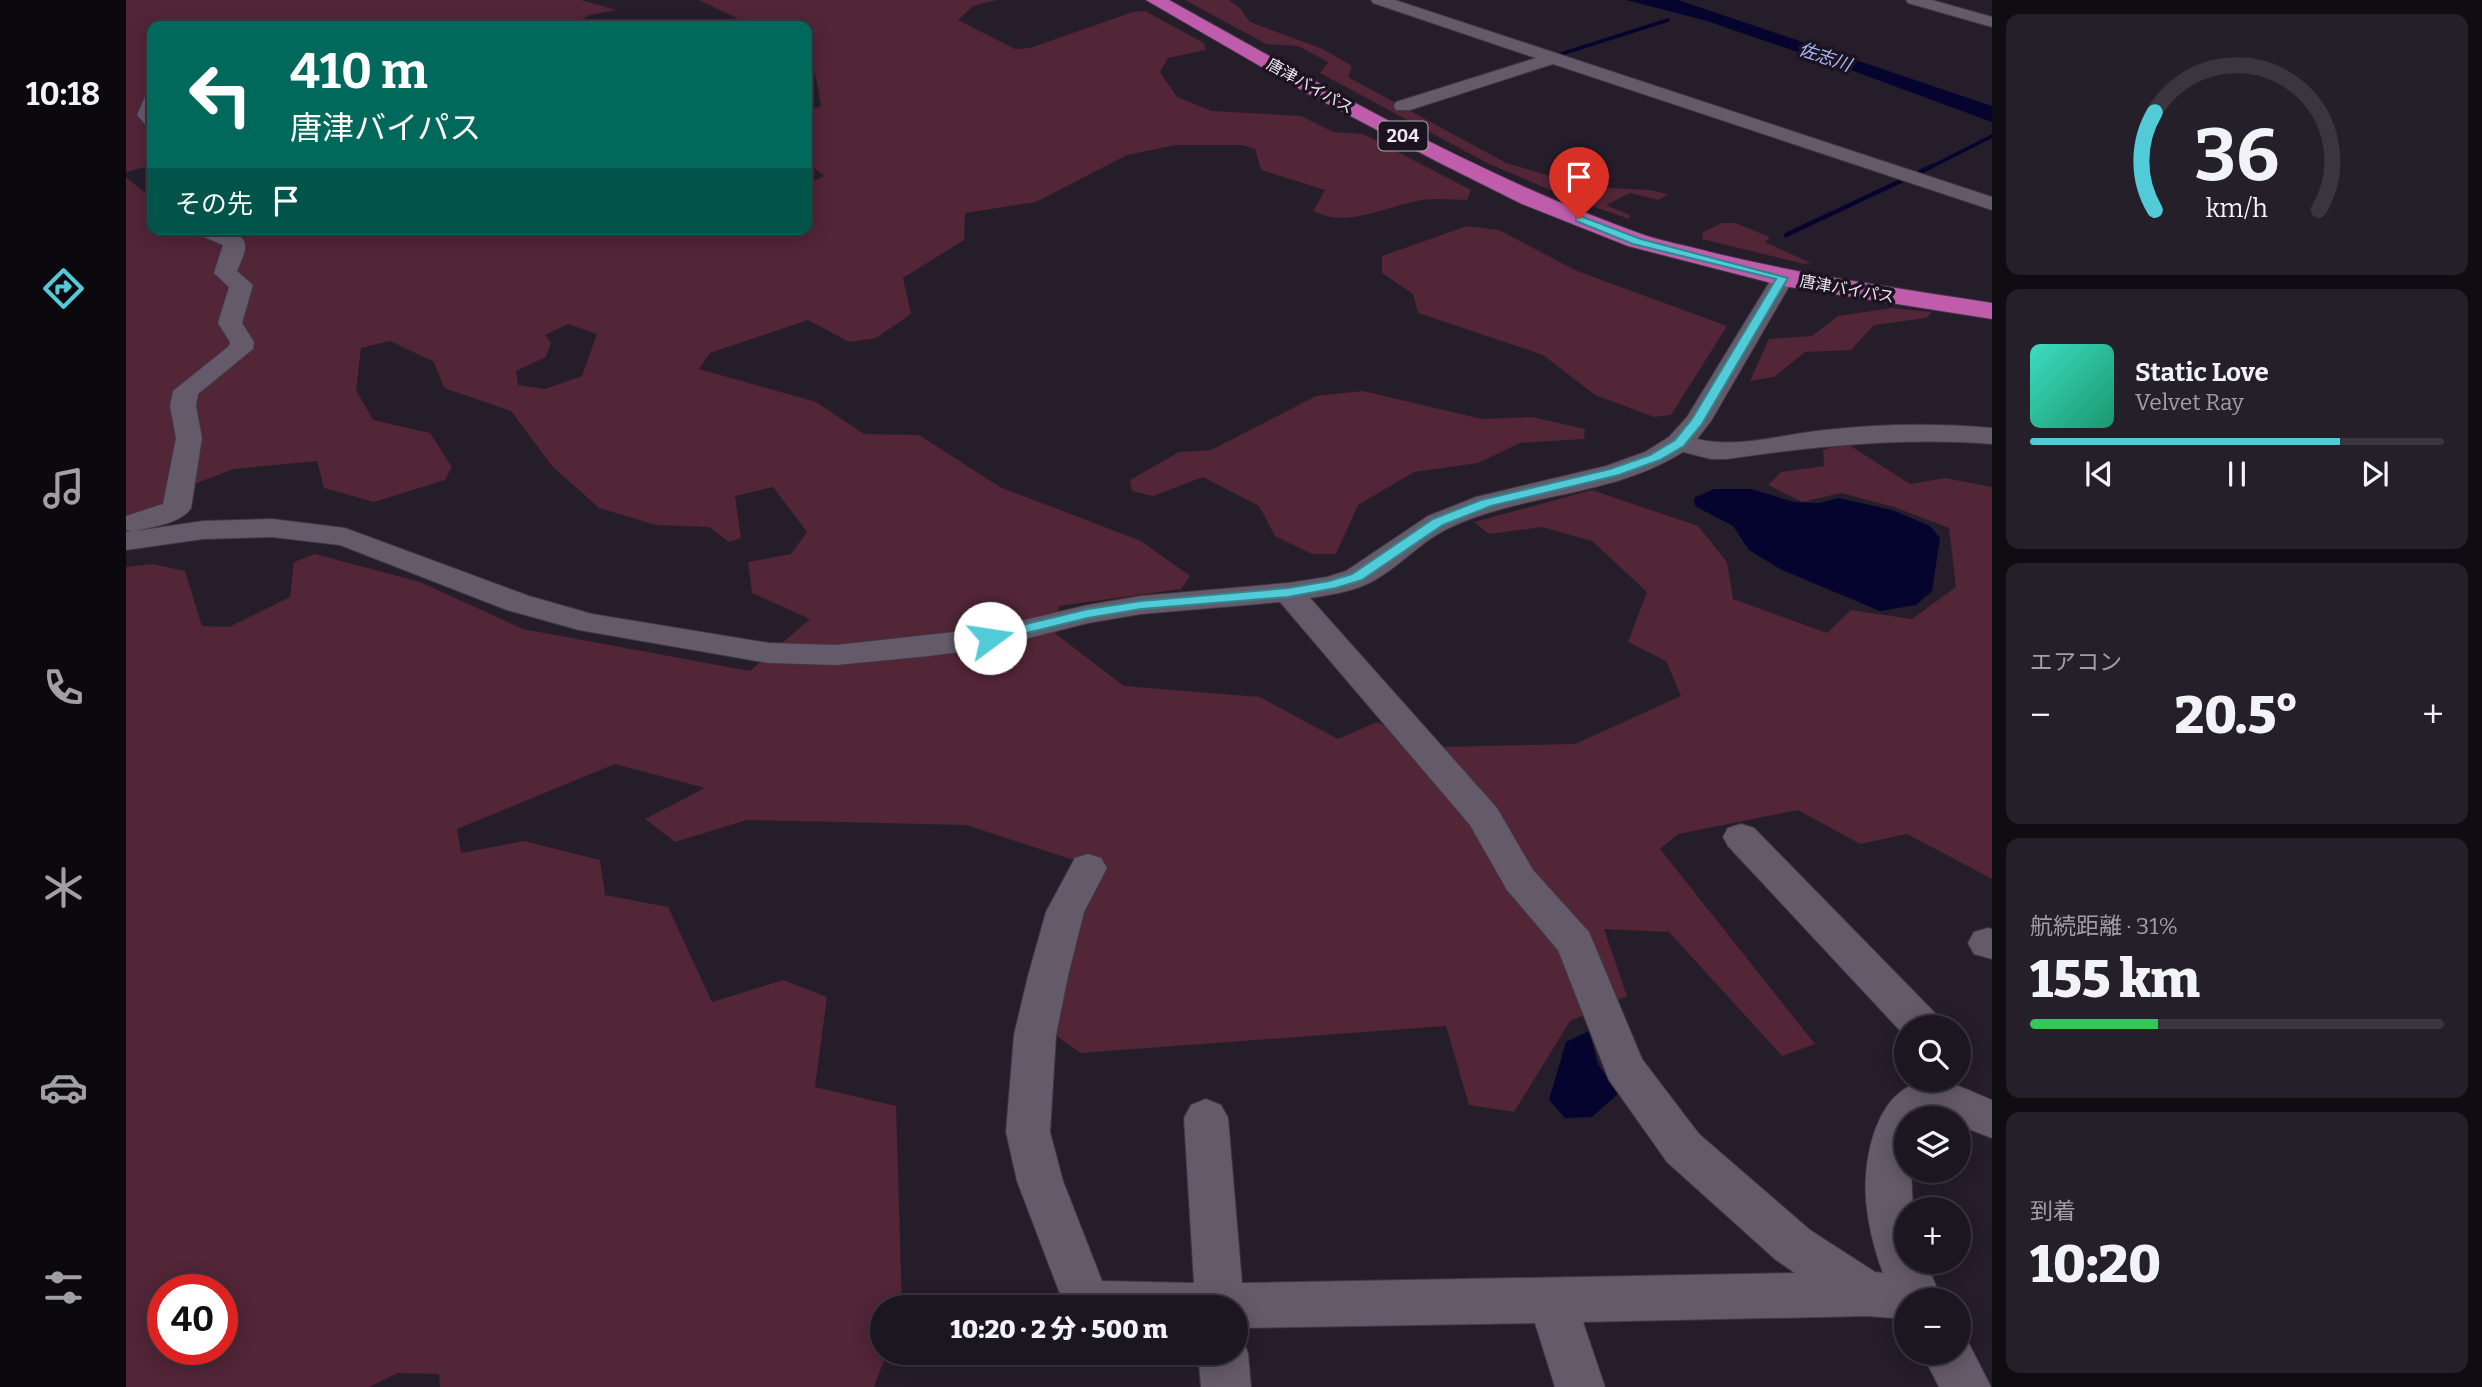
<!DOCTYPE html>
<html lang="ja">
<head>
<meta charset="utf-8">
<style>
  body { margin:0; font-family:Bitter,"Noto Sans JP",serif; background:#251f29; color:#f1f3f6; height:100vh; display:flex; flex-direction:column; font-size:26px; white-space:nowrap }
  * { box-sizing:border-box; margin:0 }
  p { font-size:23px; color:#a09fa5 }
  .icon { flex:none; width:38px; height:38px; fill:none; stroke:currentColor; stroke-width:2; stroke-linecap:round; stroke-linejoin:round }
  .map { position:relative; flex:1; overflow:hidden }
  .details { display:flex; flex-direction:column; gap:14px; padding:14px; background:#0f0c12; width:490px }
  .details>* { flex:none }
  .top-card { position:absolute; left:21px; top:21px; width:665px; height:214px; border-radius:14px; box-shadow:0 4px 18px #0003,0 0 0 2px #3a353e; background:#00695c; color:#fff; overflow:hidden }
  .fabs { position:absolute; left:1768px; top:1015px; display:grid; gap:14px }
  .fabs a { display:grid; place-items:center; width:77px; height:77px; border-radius:50%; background:#1c1620; box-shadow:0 4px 18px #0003,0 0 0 2px #3a353e; font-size:35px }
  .speed { position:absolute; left:21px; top:1274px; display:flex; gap:14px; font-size:35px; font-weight:700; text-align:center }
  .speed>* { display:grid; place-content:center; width:91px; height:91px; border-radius:50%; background:#1c1620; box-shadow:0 4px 18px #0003,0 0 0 2px #3a353e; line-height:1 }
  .speed .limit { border:10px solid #d22; background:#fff; color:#111 }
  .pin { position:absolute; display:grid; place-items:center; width:60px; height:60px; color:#fff; margin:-72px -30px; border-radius:50% 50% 50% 0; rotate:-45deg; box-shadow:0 0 7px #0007 }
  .pin .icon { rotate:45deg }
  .me { position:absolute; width:77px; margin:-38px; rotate:76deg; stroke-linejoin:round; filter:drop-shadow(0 0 5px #0008) }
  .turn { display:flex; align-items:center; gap:24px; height:147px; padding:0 28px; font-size:32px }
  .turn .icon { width:91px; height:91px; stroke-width:2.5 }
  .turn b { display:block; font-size:49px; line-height:60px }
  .then { display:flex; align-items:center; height:66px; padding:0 28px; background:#0003; gap:14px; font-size:26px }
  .big { font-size:52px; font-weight:800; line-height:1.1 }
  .details .card { flex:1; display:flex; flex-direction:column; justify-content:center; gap:10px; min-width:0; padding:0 24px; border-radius:14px; background:#251f29 }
  .details .dial { align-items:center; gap:0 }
  .dial svg { height:182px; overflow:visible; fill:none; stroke:#3a353e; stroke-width:7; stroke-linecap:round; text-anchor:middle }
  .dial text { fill:#f1f3f6; stroke:none }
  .song { display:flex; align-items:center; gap:21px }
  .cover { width:84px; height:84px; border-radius:10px; background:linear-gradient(135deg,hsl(170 70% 55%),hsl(160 70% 35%)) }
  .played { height:7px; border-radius:4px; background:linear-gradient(90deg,#52cbd9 75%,#3a353e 75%) }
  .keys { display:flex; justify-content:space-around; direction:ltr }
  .heat { display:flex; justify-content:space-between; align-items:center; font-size:38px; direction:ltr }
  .charge { height:10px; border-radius:5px; background:linear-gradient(90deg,#34c759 31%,#3a353e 0) }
  .trip { position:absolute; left:744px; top:1295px; width:378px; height:70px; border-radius:35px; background:#1c1620; box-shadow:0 4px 18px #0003,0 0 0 2px #3a353e; font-weight:800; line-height:70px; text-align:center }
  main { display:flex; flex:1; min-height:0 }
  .menu { display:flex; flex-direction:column; width:126px; justify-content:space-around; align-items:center; background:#0b090d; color:#a09fa5 }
  .menu .icon { width:49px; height:49px }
  .menu .selected { color:#52cbd9 }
  .menu b { font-size:32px; color:#f1f3f6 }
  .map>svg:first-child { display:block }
  .green { fill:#522537; fill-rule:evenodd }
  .water { fill:#04042f }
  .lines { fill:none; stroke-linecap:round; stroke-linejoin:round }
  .stream-far1 { stroke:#04042f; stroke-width:3.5 }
  .stream { stroke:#04042f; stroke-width:4.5 }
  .minor-casing { stroke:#3f3843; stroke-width:2 }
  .highway-casing { stroke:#3f3843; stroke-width:2 }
  .minor { fill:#645a6a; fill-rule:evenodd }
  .highway { fill:#c05cac; fill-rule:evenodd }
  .route { fill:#52cbd9; stroke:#35848d; stroke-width:2 }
  .labels { text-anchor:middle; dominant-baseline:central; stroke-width:7; stroke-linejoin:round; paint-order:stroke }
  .far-street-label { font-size:16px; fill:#eee8f1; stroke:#1c1320 }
  .far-water-label { font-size:18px; font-style:italic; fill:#a9bcfa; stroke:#1c1320 }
  .shield { fill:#1c1320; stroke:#afa8b2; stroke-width:2 }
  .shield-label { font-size:18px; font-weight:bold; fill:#eee8f1 }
</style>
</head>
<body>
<main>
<nav class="menu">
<b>10:18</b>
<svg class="icon selected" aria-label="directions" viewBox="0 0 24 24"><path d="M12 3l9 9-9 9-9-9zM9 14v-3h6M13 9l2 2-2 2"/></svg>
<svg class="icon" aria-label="music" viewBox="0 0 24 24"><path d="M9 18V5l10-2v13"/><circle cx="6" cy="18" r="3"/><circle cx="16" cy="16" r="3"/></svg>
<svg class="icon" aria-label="phone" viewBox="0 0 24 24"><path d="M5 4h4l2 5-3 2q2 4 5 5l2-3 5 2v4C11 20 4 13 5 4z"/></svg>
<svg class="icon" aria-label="climate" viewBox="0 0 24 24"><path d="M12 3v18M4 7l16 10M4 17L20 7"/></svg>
<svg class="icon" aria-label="car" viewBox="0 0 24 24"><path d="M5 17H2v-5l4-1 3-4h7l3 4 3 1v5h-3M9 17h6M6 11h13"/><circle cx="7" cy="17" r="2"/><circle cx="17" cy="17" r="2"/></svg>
<svg class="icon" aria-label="filters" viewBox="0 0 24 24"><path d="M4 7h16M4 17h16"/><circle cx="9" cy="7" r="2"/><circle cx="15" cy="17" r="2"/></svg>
</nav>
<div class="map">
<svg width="1866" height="1387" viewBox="0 0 1866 1387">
  <rect width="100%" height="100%" fill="#251d2a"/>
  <g class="green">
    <path d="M0 0H455L490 10 464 15 444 26H26V165L0 172Z"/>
    <path d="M573 0H871L847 6 832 20 889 49 904 48 1007 12 1019 11 1078 43 1080 50 1042 58 1034 72 1051 97 1086 111 1175 116 1207 132 1237 134 1345 190 1341 200C1326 200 1310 198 1296 200 1260 206 1222 229 1187 211L1199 190 1135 170 1129 149 1115 145H1050L1001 155 910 202 839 213 838 240 777 278 785 314 750 338 723 342 682 320 584 353 573 369 690 402 738 434 793 435 874 487 1015 541 1064 576 1055 589 933 606 930 634 998 686 1134 697 1212 739 1251 722 1312 747 1449 744 1555 696 1540 661 1502 642 1521 592 1466 541 1416 527 1363 534 1348 522 1466 490 1572 526 1601 562 1607 599 1701 633 1725 610 1786 619 1830 587 1823 528 1768 507 1715 493 1676 502 1642 485 1655 472 1698 466 1697 450 1720 443 1784 484 1819 478 1866 487V879L1781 834 1734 844 1672 810 1552 834 1534 849 1689 1044 1656 1056 1543 932 1478 929 1501 996 1444 1021 1388 1112 1343 1105 1320 1026 955 1053 920 1029 957 863 840 825 621 820 549 842 519 819 579 788 489 764 331 829 335 853 398 841 474 860 479 895 542 907 586 1002 657 980 701 997 689 1087 770 1106 776 1307H756V1353H761L748 1387H314L313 1374 272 1373 243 1387H0V567L26 564 59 571 76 626 103 627 164 597 168 562 189 554 294 582 397 629 624 671 684 619 626 593 622 562 665 554 681 532 647 487 609 496 615 538 603 542 583 527 530 525 473 508 426 466 385 411 318 388 308 362 264 341 235 348 230 390 247 420 304 433 326 467 319 480 248 502 198 488 191 461 108 469 44 493 34 518 0 526V177L18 192 26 190V229H456L475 233 498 229H681V184L698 176 681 162V111L695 106 689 73 681 67V26L625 25ZM442 324 471 334 456 376 419 389 392 385 390 371 420 357 425 343 419 335ZM37 1290H96V1349H37Z"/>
    <path d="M1059 0H1103L1114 8 1124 22 1197 49 1226 66 1222 77 1380 163 1463 187 1523 190 1542 194 1533 200 1504 193 1480 205 1504 215 1503 219 1446 199 1361 163 1194 73 1202 62 1172 46 1140 44Z"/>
    <path d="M1596 223H1609L1644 237 1639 242 1685 263 1678 264 1576 239 1577 232Z"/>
    <path d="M1341 226 1373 230 1451 271 1601 326 1545 415 1528 417 1469 395 1417 355 1292 313 1287 294 1256 273V256Z"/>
    <path d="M1766 308 1806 312 1800 318 1748 325 1725 350 1679 352 1648 377 1624 381 1643 339 1686 336 1712 316Z"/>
    <path d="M1237 391 1356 419 1406 417 1459 429 1458 439 1394 443 1352 463 1288 472 1232 505 1210 554H1186L1149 536 1133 506 1077 477 1027 496 1006 491 1004 480 1053 452 1085 450 1190 396Z"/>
  </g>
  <g class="water">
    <path d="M1501 0H1552L1866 106V122L1730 72 1581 21Z"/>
    <path d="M1588 489H1625L1668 502 1693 503 1713 498 1766 510 1804 526 1814 538 1806 591 1790 605 1754 611 1654 569 1623 550 1607 526 1569 506 1568 498Z"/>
    <path d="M1463 1031 1472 1064 1492 1094 1466 1117 1439 1118 1423 1100 1440 1042Z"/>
  </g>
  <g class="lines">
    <g class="stream-far1">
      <path d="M1429 56 1542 20"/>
      <path d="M1803 168 1866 136"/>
    </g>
    <g class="stream">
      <path d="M1792 173 1806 166"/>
      <path d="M1660 235 1779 179"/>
    </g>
    <g class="minor-casing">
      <g id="minor">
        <path d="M1245 0H1269L1866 197V210L1427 64 1284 110H1270L1268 106 1270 102 1410 58 1247 3Z"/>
        <path d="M1780 0H1806L1866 17V27L1782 3Z"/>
        <path d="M351 20 357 21 358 26H341Z"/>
        <path d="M26 95V126L19 124 11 115 19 97Z"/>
        <path d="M54 229C69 229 123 224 119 249 118 256 114 264 111 271L127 285 116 323 128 342 127 349 72 394 70 406 76 438 65 508C54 524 28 526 10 531L77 521 146 519 219 528 403 596 466 614 643 643 710 645 864 628 962 605 1015 596 1162 583 1201 577 1220 571 1302 516 1350 497 1480 466 1519 452 1543 437 1561 417 1649 273H1665L1668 278 1585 421 1571 439C1611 449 1658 434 1699 430 1755 424 1810 423 1866 428V444C1777 437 1690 446 1601 459H1585L1557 452C1488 496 1398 493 1325 527 1294 541 1271 570 1241 584 1223 592 1203 595 1184 598L1371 808 1407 870 1463 932 1516 1059 1573 1134 1684 1230 1749 1272 1757 1273C1748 1249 1742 1224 1740 1200 1737 1157 1751 1083 1805 1081 1825 1080 1848 1093 1866 1100V1138L1832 1125V1118H1780V1171H1785L1787 1209H1780V1262H1800L1816 1300H1780V1319L1741 1316 1457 1322 1479 1387H1429L1409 1323 1110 1328V1307H939L891 1181 880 1132 888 1035 902 976 920 912 949 858 962 854 975 858 981 868 958 912 942 976 930 1035 924 1132 937 1181 976 1281 1068 1283 1058 1118 1065 1105 1080 1099 1095 1105 1102 1118 1116 1283 1669 1273 1650 1260 1541 1162 1483 1080 1432 950 1381 890 1344 825 1154 602 1015 614 962 623 864 648 803 656 710 665 643 663 453 630 381 610 214 545 146 537 77 539 0 550V532L5 531 0 530V516L37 504 50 438 44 406 47 391 103 346 104 342 92 323 103 287 88 273 97 245 78 237 57 234Z"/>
        <path d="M1615 824 1628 828 1811 1015 1817 1027H1780V1037L1602 846 1597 837 1602 828Z"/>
        <path d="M1862 928 1866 929V959L1848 954 1842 943 1848 932Z"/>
        <path d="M1110 1334 1115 1336 1122 1353 1125 1387H1075L1072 1353H1110Z"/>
        <path d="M1832 1334 1839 1336 1865 1387H1813L1796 1353H1832Z"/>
      </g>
    </g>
    <g class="highway-casing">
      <path id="highway" d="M1020 0H1043C1196 85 1351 176 1518 235 1539 242 1562 246 1584 252 1677 275 1771 288 1866 303V319L1657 286 1502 246 1396 204 1312 162 1179 92Z"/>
    </g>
    <use href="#minor" class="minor"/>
    <use href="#highway" class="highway"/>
  </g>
  <path class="route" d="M1450 217H1457L1515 239 1662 278 1576 424 1558 446 1534 460 1493 475 1365 506 1317 525 1236 580 1210 588 1162 597 1015 609 962 618 864 642 859 641 856 638 859 634 962 609 1015 601 1162 588 1203 581 1226 574 1307 519 1355 500 1484 469 1524 455 1549 440 1566 419 1650 279 1507 244 1450 221Z"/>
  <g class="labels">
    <g class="far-street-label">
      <text transform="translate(1184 86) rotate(29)">唐津バイパス</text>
      <text transform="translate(1721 289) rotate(10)">唐津バイパス</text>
    </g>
    <g class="far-water-label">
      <text transform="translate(1699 57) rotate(19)">佐志川</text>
    </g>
    <rect class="shield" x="1252.5" y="121.5" width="49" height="29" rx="5"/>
    <g class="shield-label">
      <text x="1277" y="136">204</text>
    </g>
  </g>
</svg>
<div class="fabs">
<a><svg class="icon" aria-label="search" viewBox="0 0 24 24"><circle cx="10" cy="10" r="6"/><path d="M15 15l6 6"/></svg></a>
<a><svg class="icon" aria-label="layers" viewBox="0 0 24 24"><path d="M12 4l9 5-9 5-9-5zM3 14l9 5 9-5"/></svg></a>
<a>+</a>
<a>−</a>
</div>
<div class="speed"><div class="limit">40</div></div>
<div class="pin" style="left:1453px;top:219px;background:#d93025"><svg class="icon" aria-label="arrive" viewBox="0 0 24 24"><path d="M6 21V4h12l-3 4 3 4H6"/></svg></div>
<svg class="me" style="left:864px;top:638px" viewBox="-20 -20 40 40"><circle r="19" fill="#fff"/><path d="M0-13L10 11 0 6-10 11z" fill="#52cbd9"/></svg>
<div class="trip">10:20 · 2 分 · 500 m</div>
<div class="top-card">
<div class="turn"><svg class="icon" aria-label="left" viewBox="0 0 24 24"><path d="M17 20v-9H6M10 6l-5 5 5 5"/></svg><div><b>410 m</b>唐津バイパス</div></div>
<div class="then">その先<svg class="icon" aria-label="arrive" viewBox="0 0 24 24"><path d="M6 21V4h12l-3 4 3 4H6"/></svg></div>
</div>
</div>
<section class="details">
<div class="card dial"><svg viewBox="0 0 100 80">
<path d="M14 69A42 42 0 1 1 86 69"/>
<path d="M14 69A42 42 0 0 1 14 26" stroke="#52cbd9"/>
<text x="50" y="56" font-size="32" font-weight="700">36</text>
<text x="50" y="72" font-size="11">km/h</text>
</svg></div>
<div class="card">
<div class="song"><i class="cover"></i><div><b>Static Love</b><p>Velvet Ray</p></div></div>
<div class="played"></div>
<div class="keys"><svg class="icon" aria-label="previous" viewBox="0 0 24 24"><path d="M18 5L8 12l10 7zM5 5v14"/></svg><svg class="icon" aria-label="pause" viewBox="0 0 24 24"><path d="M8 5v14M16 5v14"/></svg><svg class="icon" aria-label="next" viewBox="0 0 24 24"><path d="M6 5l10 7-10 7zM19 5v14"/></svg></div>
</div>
<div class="card"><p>エアコン</p>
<div class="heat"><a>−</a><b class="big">20.5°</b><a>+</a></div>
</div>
<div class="card"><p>航続距離 · 31%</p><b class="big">155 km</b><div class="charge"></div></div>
<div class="card"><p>到着</p><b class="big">10:20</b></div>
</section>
</main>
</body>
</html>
